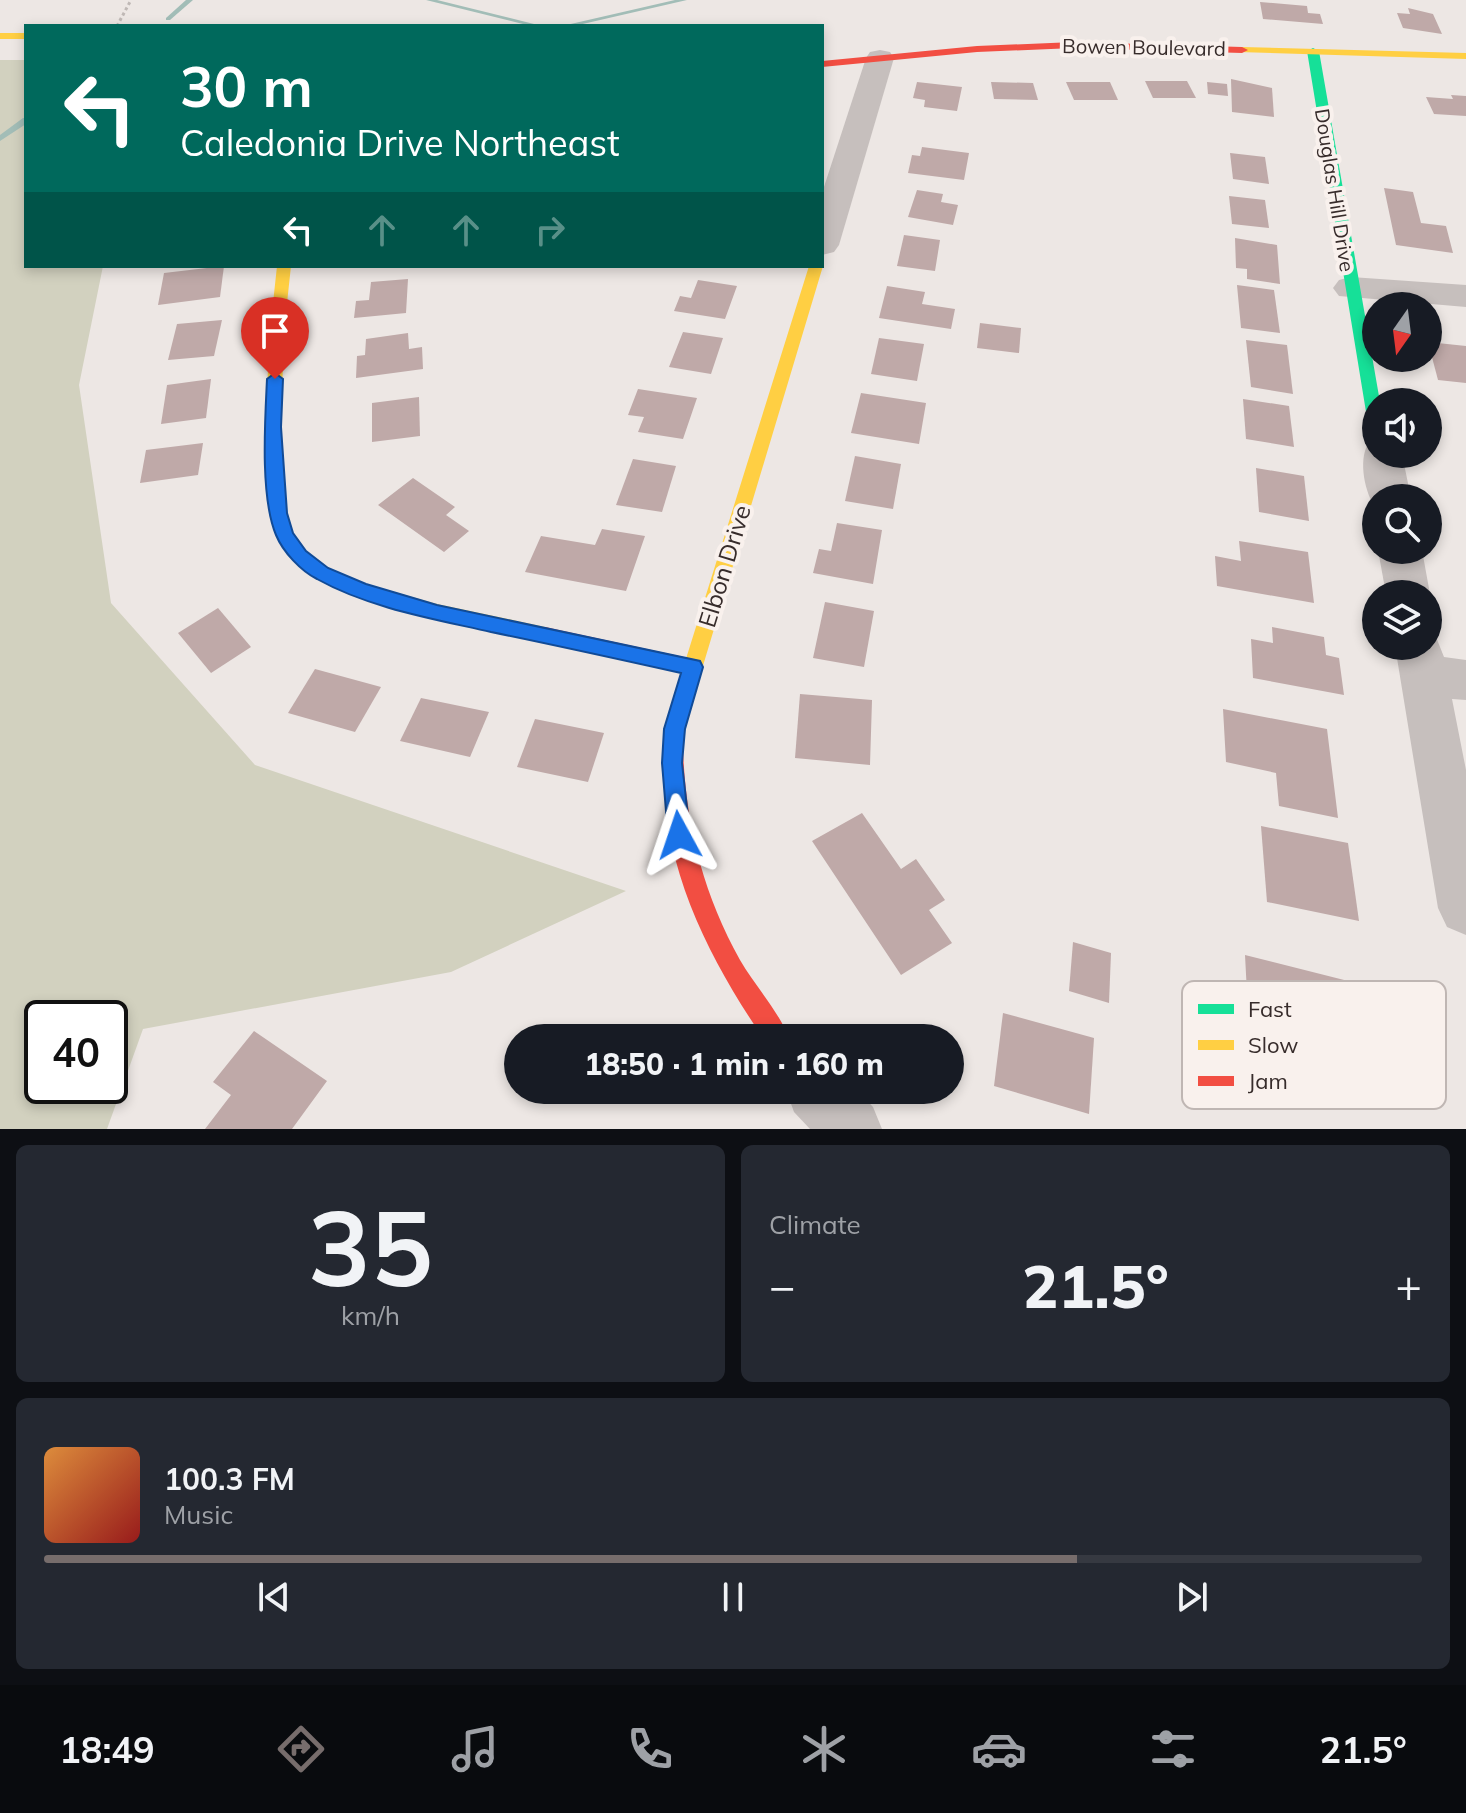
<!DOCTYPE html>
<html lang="en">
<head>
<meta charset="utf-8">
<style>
  body { margin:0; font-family:Mulish,sans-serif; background:#242831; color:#f1f3f6; height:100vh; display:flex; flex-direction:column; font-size:30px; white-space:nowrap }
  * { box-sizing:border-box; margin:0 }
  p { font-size:26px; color:#9ea1a6 }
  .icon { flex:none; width:44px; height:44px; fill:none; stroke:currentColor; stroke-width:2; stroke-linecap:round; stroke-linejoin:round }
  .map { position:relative; height:1129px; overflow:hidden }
  .side { display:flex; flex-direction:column; gap:16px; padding:16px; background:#0d0f14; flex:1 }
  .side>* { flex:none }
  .hud { position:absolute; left:24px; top:24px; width:800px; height:244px; border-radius:0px; box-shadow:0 4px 12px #0003; background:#00695c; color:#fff; overflow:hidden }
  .needle { width:52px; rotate:194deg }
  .buttons { position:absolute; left:1362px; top:292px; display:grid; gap:16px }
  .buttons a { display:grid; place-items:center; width:80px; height:80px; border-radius:50%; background:#171b24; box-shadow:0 4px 12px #0003; font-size:40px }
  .speed { position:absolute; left:24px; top:1000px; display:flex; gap:16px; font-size:40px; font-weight:700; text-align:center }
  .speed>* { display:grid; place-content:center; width:104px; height:104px; border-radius:50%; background:#171b24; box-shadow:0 4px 12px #0003; line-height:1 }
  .speed .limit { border:4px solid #111; border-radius:12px; background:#fff; color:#111 }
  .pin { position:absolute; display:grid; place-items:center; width:68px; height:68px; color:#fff; margin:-82px -34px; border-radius:50% 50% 50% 0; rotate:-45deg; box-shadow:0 0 8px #0007 }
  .pin .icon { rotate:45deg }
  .me { position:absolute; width:88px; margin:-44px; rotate:355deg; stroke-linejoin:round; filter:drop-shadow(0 0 6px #0008) }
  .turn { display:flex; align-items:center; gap:28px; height:168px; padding:0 24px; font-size:36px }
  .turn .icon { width:104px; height:104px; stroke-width:2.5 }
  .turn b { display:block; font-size:56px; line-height:68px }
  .lanes { display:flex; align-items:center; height:76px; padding:0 24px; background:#0003; justify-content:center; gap:40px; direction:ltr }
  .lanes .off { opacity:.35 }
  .big { font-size:60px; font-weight:800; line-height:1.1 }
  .side .widget { flex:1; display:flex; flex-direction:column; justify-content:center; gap:12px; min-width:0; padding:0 28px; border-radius:12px; background:#242831 }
  .side .dial { align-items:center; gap:0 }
  .dial b { font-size:104px; line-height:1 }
  .song { display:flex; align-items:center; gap:24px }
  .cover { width:96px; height:96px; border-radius:12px; background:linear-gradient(135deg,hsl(30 70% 55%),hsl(0 70% 35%)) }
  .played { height:8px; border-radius:4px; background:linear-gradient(90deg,#776d6c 75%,#363941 75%) }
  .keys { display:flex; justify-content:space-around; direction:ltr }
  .heat { display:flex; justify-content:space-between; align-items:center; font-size:44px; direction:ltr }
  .side .tiles { flex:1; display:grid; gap:16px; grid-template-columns:1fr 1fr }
  .widget:last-child { grid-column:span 2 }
  .trip { position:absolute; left:504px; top:1024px; width:460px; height:80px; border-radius:40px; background:#171b24; box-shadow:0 4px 12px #0003; font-weight:800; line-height:80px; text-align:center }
  .menu { display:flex; height:128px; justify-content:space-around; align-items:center; background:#090b0e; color:#9ea1a6 }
  .menu .icon { width:56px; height:56px }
  .menu .on { color:#776d6c }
  .menu b { font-size:36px; color:#f1f3f6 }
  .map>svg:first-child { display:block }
  .green { fill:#d2d1bf; fill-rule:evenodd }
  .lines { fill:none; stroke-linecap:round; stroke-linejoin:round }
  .stream { fill:#a2bdb7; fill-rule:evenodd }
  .building { fill:#bfa9a8 }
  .path { stroke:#bfb8b5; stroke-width:3; stroke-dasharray:3 3; stroke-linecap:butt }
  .street { fill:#c6bfbd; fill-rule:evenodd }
  .fast { fill:#16e098; fill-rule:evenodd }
  .slow { fill:#ffcf43; fill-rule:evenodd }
  .jam { fill:#f24e42; fill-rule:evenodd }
  .route { fill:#1a73e8; stroke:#114b97; stroke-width:2 }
  .labels { text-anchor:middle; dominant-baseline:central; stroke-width:8; stroke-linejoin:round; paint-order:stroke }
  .far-street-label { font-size:20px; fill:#372c2b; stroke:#f9f1ed }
  .street-label { font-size:24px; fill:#372c2b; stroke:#f9f1ed }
  .key { fill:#f9f1ed; stroke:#bfb6b3; stroke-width:2 }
  .key-label { font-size:22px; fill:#372c2b }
</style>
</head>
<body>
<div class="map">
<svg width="1466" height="1129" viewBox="0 0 1466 1129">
  <rect width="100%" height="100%" fill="#ede7e4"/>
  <path class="green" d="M0 60H26V266H103L79 385 111 603 255 765 626 891 451 972 143 1029 107 1129H0ZM42 1018H110V1086H42Z"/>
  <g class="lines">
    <g class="stream">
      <path d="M186 0H193L170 20H166V18Z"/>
      <path d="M426 0H437L542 26H531Z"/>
      <path d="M675 0H687L574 26H562Z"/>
      <path d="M23 118H26V124L0 141V135Z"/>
    </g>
  </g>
  <g class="building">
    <path d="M1260 2 1307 6 1308 13 1320 14 1323 24 1263 19Z"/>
    <path d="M1408 8 1433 14 1442 34 1403 28 1397 13 1410 14Z"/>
    <path d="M1231 79 1272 88 1274 117 1232 112Z"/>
    <path d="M1145 81H1187L1196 98H1153Z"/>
    <path d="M917 82 962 87 957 111 924 107 925 100 913 98Z"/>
    <path d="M991 82 1033 83 1038 100 994 99Z"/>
    <path d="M1066 82H1110L1118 100H1074Z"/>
    <path d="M1207 82 1227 84 1228 96 1208 94Z"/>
    <path d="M1451 95 1466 96V116L1434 114 1426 97 1453 99Z"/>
    <path d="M922 147 969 153 964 180 908 173 912 155 920 156Z"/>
    <path d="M1230 153 1265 157 1269 184 1233 179Z"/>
    <path d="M1384 188 1413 192 1421 223 1446 226 1453 253 1396 245Z"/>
    <path d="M917 190 943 194 941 202 958 205 953 225 908 217Z"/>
    <path d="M1229 196 1265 200 1269 228 1232 224Z"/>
    <path d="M904 235 940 240 935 271 897 266Z"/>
    <path d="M1235 238 1277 245 1280 284 1247 279V269L1236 268Z"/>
    <path d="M224 266 220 297 158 305 164 273Z"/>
    <path d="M408 279 406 313 354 318 356 301 369 300 371 282Z"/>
    <path d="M698 280 737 286 725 319 674 311 680 296 691 298Z"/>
    <path d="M1237 285 1274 290 1280 333 1241 328Z"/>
    <path d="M887 286 925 292 922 304 955 309 951 329 879 318Z"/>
    <path d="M222 320 214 356 168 360 177 324Z"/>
    <path d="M980 323 1021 328 1019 353 977 348Z"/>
    <path d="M683 332 723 338 711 374 669 367Z"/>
    <path d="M408 333 409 349 422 347 423 369 356 378 357 356 365 355 366 339Z"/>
    <path d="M879 338 924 344 917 381 871 374Z"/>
    <path d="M1246 340 1287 345 1293 394 1251 387Z"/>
    <path d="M1428 342 1466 346V383L1438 380Z"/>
    <path d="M211 379 206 418 161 424 167 385Z"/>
    <path d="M638 389 697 398 683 439 638 432 644 417 628 415Z"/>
    <path d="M861 393 926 403 919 444 851 433Z"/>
    <path d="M419 397 420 436 372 442V403Z"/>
    <path d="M1243 399 1289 406 1294 447 1246 439Z"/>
    <path d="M203 443 198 475 140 483 146 450Z"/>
    <path d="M855 456 901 464 893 509 845 501Z"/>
    <path d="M633 459 676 466 662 512 616 505Z"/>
    <path d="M1256 468 1304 476 1309 521 1259 512Z"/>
    <path d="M413 478 455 507 446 515 469 531 444 552 378 505Z"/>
    <path d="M837 523 882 530 873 584 813 573 819 549 831 551Z"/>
    <path d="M602 529 645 536 626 591 525 572 541 536 595 545Z"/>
    <path d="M1239 541 1308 552 1314 603 1217 586 1215 556 1241 561Z"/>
    <path d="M825 602 874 611 864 667 813 658Z"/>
    <path d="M218 608 251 647 211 673 178 633Z"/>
    <path d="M1272 627 1324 637 1326 655 1339 658 1344 695 1253 678 1251 639 1273 643Z"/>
    <path d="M315 669 381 687 355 732 288 713Z"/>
    <path d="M800 694 872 700 870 765 795 758Z"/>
    <path d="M421 698 489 712 470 757 400 741Z"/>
    <path d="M1223 709 1327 729 1338 818 1279 806 1276 773 1226 762Z"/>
    <path d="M535 719 604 733 588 782 517 767Z"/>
    <path d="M862 813 901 869 916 859 945 900 929 910 952 943 901 975 812 841Z"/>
    <path d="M1261 826 1348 843 1359 921 1267 902Z"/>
    <path d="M1073 942 1111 953 1109 1003 1069 991Z"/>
    <path d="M1245 955 1356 983 1365 1074 1295 1056 1292 1004 1247 993Z"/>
    <path d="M1003 1013 1094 1038 1089 1114 994 1086Z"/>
    <path d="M254 1031 327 1081 292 1129H205L231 1095 213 1082Z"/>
  </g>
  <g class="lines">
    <path class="path" d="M117 26 131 0"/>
    <g class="street">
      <path d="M880 50 890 52 894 58 839 245 834 252 822 255V193L866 58 870 52Z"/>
      <path d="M1351 277 1466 285V307L1339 296 1333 288 1339 280Z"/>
      <path d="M1376 441V454H1402L1411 498H1376V509C1365 493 1358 461 1368 444Z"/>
      <path d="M1378 550H1422L1430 594 1428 599V594H1386Z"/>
      <path d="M1428 630 1434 632 1444 657 1466 660V700L1452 699 1466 770V935L1447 927 1438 908 1395 646H1428Z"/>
      <path d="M786 1090H857L873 1107 882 1129H810L794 1112Z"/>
    </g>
    <path class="fast" d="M1313 48 1319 51 1380 402H1376V430L1368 424 1307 51Z"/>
    <g class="slow">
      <rect x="0" y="33" width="26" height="6"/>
      <path d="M1242 47 1466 53V59L1238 52V48Z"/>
      <path d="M822 264 823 266 684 729 680 756 673 759 666 756 663 750 664 729 809 266Z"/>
      <path d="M277 266H291L284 331 281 427 287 513 293 534 306 551 328 569 366 584 437 604 545 627 552 629 554 635 552 641 545 643 437 620 356 595 316 579 294 561 279 541 269 513 265 427 270 331Z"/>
    </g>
    <g class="jam">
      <path d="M1074 42 1242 47 1248 50 1242 53 1074 48 977 52 822 67V61L977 46Z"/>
      <path d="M545 627 693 659 700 661 703 667 700 673 693 675 545 643 538 641 536 635 538 629Z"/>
      <path d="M673 741 680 744 683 750C686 826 703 893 740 960 755 986 778 1010 789 1038H763C711 961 666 875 664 780 663 768 661 755 666 744Z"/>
    </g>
  </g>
  <path class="route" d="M275 373 283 379 281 427 287 513 293 533 306 551 328 568 366 584 437 605 700 661 703 667 685 729 682 763 690 835 687 842 679 845 671 842 668 835 662 763 664 729 681 673C618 659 555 645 491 632 434 619 369 608 317 579 301 571 283 552 276 535 260 497 265 421 267 379Z"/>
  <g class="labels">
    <g class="far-street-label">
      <text transform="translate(1144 47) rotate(1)">Bowen Boulevard</text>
      <text transform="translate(1335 190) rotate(81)">Douglas Hill Drive</text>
    </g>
    <g class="street-label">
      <text transform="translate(724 566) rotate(-73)">Elbon Drive</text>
    </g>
  </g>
  <rect x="1182" y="981" width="264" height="128" rx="12" class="key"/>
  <rect x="1198" y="1004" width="36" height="10" fill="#16e098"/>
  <rect x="1198" y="1040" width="36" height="10" fill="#ffcf43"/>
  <rect x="1198" y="1076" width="36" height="10" fill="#f24e42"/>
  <g class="key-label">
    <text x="1248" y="1017">Fast</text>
    <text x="1248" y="1053">Slow</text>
    <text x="1248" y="1089">Jam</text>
  </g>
</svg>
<div class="buttons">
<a><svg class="needle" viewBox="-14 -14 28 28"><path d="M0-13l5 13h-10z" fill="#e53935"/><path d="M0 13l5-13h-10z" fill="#9ea1a6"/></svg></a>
<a><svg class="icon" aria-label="sound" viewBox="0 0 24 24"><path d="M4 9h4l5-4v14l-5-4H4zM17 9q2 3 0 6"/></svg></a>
<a><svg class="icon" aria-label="search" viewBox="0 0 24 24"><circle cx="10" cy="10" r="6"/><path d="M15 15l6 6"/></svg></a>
<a><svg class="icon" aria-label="layers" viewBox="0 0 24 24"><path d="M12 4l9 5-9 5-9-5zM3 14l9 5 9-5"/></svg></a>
</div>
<div class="speed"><div class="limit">40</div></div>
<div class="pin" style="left:275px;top:379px;background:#d93025"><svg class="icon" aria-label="arrive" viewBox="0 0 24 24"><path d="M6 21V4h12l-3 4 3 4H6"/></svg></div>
<svg class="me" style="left:679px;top:835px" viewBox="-20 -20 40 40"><path d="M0-17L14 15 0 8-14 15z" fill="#1a73e8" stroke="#fff" stroke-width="4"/></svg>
<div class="trip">18:50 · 1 min · 160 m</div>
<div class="hud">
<div class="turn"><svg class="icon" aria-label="left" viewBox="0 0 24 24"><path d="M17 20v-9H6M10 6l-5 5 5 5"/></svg><div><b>30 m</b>Caledonia Drive Northeast</div></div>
<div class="lanes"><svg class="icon" aria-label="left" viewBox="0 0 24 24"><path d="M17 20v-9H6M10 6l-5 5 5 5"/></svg><svg class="icon off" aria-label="ahead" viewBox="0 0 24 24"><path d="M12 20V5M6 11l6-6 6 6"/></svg><svg class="icon off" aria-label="ahead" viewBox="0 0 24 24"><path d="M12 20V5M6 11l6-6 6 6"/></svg><svg class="icon off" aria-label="right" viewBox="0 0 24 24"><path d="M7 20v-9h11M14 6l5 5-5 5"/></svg></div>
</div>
</div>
<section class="side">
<div class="tiles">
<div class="widget dial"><b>35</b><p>km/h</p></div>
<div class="widget"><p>Climate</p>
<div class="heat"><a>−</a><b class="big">21.5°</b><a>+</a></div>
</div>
<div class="widget">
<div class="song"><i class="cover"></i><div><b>100.3 FM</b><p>Music</p></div></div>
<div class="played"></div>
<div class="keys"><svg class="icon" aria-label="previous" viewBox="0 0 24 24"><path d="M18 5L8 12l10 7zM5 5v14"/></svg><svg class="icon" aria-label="pause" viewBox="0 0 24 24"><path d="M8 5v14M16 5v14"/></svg><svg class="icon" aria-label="next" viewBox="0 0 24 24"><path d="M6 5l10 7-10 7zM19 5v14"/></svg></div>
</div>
</div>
</section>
<nav class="menu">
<b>18:49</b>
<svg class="icon on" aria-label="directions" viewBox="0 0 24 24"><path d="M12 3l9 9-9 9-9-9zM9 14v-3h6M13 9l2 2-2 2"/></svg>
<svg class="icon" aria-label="music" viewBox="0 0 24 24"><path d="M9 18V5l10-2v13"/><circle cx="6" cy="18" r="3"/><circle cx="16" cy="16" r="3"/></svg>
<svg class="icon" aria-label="phone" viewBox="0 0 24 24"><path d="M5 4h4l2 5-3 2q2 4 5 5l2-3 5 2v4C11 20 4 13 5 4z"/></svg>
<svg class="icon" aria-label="climate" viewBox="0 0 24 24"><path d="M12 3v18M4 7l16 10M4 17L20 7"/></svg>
<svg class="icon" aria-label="car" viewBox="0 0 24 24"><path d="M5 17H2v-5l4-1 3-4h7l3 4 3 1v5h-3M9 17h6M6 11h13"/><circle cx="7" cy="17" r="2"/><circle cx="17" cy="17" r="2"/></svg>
<svg class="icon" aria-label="filters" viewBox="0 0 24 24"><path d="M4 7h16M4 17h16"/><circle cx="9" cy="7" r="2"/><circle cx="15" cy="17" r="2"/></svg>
<b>21.5°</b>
</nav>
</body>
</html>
